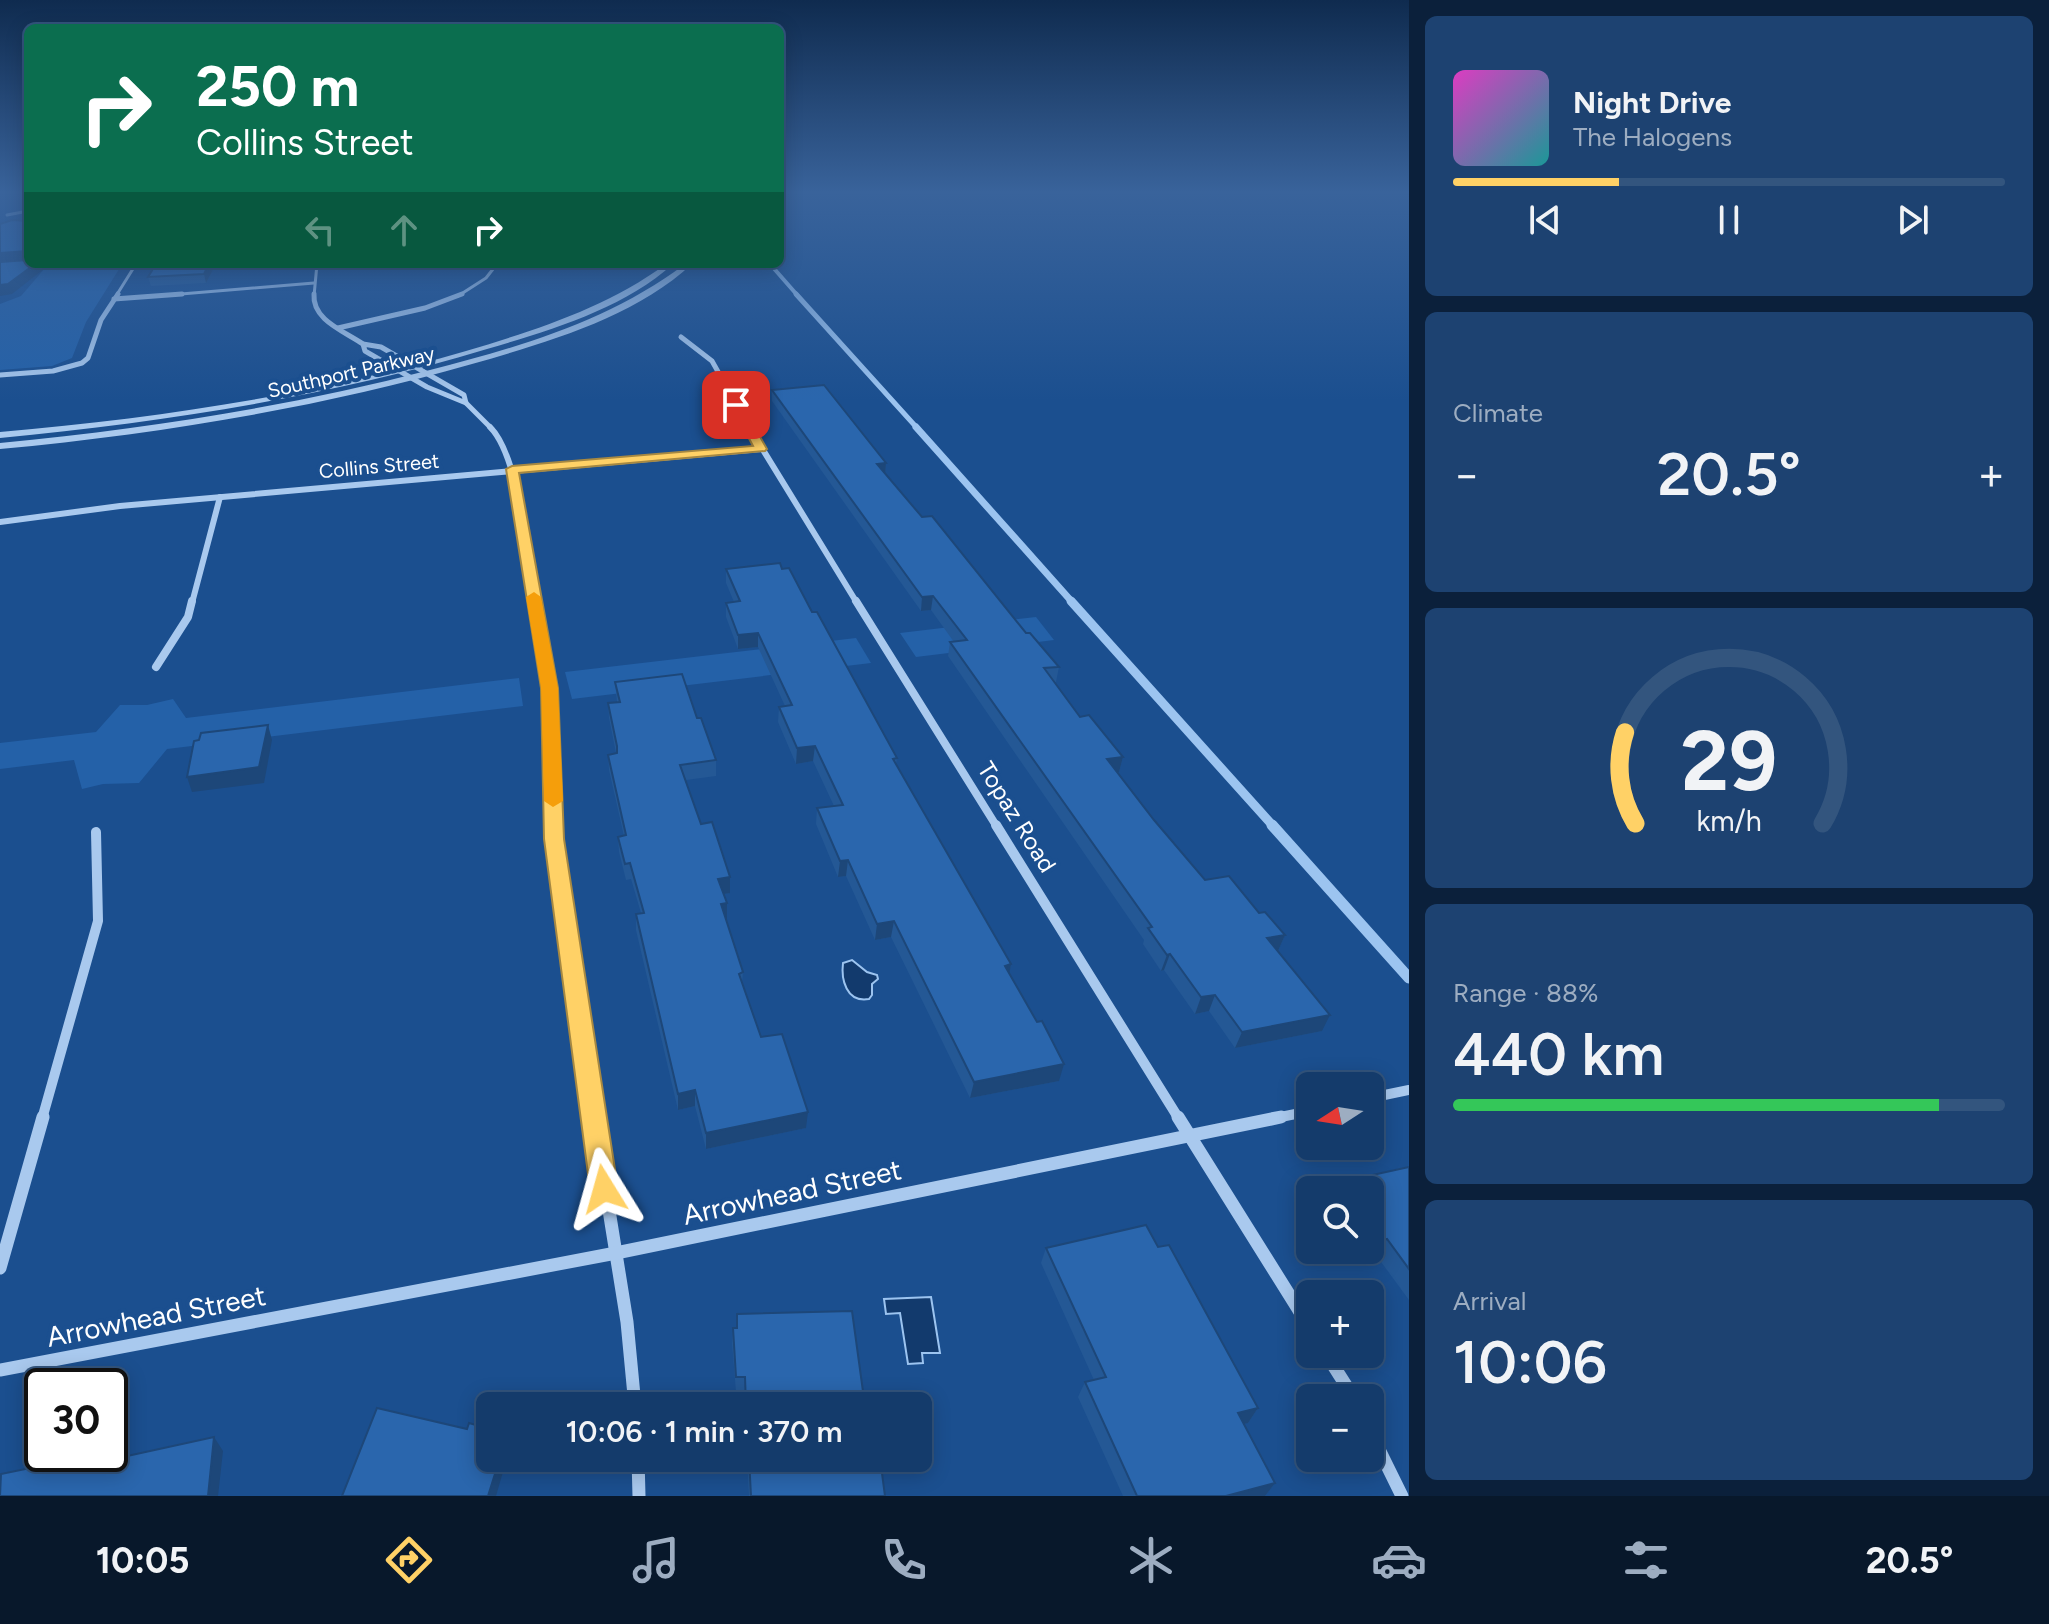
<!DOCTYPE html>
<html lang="en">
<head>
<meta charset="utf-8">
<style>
  body { margin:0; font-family:Figtree,sans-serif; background:#1d4271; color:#f1f3f6; height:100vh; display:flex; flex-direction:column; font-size:30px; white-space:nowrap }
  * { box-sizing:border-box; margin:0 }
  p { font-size:26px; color:#9dadc1 }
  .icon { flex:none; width:44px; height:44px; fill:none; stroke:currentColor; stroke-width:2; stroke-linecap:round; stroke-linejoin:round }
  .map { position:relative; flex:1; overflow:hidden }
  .sheet { display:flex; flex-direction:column; gap:16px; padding:16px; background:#0b203b; width:640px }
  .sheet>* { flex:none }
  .guide { position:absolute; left:24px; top:24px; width:760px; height:244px; border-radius:12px; box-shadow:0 4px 20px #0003,0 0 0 2px #33557e; background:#0b6e4f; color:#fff; overflow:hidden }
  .needle { width:52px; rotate:258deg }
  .buttons { position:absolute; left:1296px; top:1072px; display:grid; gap:16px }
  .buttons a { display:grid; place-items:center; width:88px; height:88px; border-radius:12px; background:#143b6b; box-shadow:0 4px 20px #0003,0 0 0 2px #33557e; font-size:40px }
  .speed { position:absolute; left:24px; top:1368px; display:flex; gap:16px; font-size:40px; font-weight:700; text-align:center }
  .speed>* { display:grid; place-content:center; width:104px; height:104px; border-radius:50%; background:#143b6b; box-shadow:0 4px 20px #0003,0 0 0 2px #33557e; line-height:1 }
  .speed .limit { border:4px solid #111; border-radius:12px; background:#fff; color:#111 }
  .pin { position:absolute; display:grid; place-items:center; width:68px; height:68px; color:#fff; margin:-34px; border-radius:16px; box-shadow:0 4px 12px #0006 }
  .me { position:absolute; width:88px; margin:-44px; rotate:352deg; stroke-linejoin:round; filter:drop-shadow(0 0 6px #0008) }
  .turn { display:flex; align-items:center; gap:28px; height:168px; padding:0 40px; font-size:36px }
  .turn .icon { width:104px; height:104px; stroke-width:2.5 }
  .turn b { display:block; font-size:56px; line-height:68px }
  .lanes { display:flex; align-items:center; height:76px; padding:0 40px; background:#0003; justify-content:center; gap:40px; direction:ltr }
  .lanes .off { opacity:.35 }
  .big { font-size:60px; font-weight:600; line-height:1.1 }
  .sheet .tile { flex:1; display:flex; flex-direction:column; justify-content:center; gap:12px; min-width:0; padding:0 28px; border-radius:12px; background:#1d4271 }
  .sheet .dial { align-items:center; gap:0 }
  .dial svg { height:208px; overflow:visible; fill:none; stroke:#33557e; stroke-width:7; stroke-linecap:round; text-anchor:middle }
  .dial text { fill:#f1f3f6; stroke:none }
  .song { display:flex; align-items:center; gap:24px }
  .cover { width:96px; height:96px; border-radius:12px; background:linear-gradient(135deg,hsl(310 70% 55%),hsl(180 70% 35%)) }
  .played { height:8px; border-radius:4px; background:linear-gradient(90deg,#ffd166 30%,#33557e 30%) }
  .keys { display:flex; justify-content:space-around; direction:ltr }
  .heat { display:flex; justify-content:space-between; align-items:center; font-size:44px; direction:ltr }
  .charge { height:12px; border-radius:6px; background:linear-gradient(90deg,#34c759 88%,#33557e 0) }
  .trip { position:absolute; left:476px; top:1392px; width:456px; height:80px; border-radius:12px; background:#143b6b; box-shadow:0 4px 20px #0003,0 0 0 2px #33557e; font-weight:600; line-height:80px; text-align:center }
  .dock { display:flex; height:128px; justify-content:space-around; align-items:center; background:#08182b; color:#9dadc1 }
  .dock .icon { width:56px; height:56px }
  .dock .on { color:#ffd166 }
  .dock b { font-size:36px; color:#f1f3f6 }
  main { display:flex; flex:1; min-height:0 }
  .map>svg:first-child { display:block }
  .green { fill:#2461a8 }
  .water { fill:#123a6d; stroke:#9cc4f0; stroke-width:2 }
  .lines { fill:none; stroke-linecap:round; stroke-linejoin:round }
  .stream-far4 { stroke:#9cc4f0; stroke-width:4 }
  .stream-far3 { stroke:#9cc4f0; stroke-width:5 }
  .stream-far2 { stroke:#9cc4f0; stroke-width:7 }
  .stream-far1 { stroke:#9cc4f0; stroke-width:9 }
  .stream { stroke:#9cc4f0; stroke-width:11 }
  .minor-far5 { stroke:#a9c9ee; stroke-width:3 }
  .minor-far4 { stroke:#a9c9ee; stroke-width:5 }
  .minor-far3 { stroke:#a9c9ee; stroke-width:6 }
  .minor-far2 { stroke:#a9c9ee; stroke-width:8 }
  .minor-far1 { stroke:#a9c9ee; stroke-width:10 }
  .minor { stroke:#a9c9ee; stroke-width:13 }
  .tertiary { fill:#a9c9ee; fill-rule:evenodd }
  .wall { fill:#245895 }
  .shaded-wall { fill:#1d4779 }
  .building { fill:#2a66ad; stroke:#1d4779; stroke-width:2 }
  .route { fill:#ffd166; stroke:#a68842; stroke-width:2 }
  .slow { fill:#f59e0b }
  .labels { text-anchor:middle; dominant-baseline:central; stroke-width:8; stroke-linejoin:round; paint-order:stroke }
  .far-street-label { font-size:20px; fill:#fff; stroke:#1b4f8f }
  .street-label { font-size:24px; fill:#fff; stroke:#1b4f8f }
  .near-street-label { font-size:28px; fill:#fff; stroke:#1b4f8f }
</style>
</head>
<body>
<main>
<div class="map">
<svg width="1409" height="1496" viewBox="0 0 1409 1496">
  <rect width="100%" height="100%" fill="#1b4f8f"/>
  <g class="green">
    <path d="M108 264 121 266 86 322 72 358 52 366 0 370V304L21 296 46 267Z"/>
    <path d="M1036 617 1054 640 916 657 900 633Z"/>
    <path d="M856 638 871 663 572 699 565 672Z"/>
    <path d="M519 678 523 706 167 749 139 783 103 784 82 789 74 760 0 769V743L96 732 120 705H147L173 699 186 718Z"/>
  </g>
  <g class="water">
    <path d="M852 960 867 972 877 975 878 979 872 984V995L869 999C846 1003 841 979 843 963Z"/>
    <path d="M931 1297 940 1353H922L923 1363 908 1364 900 1313 886 1314 884 1299Z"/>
  </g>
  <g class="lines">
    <path class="stream-far4" d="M770 264 798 296"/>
    <path class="stream-far3" d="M796 294 918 429"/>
    <path class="stream-far2" d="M916 427 1073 603"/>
    <path class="stream-far1" d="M1071 601 1274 827"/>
    <path class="stream" d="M1272 825 1409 978"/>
    <g class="minor-far5">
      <path d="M7 215 28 211"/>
      <path d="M116 296 136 264"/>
      <path d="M157 296 314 283"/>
      <path d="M314 296 317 264"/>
      <path d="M458 296 486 278 497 264"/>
    </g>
    <g class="minor-far4">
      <path d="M314 294C312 320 344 331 363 344"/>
      <path d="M114 299 182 294"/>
      <path d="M338 328 425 308 462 294"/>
      <path d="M681 337 712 361 750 429"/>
      <path d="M363 344 381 347 464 395 466 403 427 387 365 351Z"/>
      <path d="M0 375 53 371 82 363 88 358 101 320 118 294"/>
      <path d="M466 403 492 429"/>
    </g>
    <g class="minor-far3">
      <path d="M490 427C520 457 527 559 535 603"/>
      <path d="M749 427 857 603"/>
      <path d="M0 522 120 506 761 449"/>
      <path d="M192 603 220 497"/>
    </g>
    <g class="minor-far2">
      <path d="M534 601 549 688 554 827"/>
      <path d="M856 601 997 827"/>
      <path d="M156 667 188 617 192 601"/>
    </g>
    <g class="minor-far1">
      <path d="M554 825 594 1119"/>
      <path d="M996 825 1179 1119"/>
      <path d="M1370 1098 1409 1090"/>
      <path d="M42 1119 98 921 96 832"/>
      <path d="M1271 1119 1310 1111"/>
    </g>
    <g class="minor">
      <path d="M594 1117 627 1322 635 1406"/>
      <path d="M1178 1117 1310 1328"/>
      <path d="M0 1268 43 1117"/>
      <path d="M1326 1354 1354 1398"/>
      <path d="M0 1370 616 1253 1281 1117"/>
      <path d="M1370 1431 1402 1496"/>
      <path d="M638 1458 639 1496"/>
    </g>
    <g class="tertiary">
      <path d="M666 264H673C623 309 551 330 487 349 328 397 165 422 0 438V432C158 418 314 395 466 351 536 330 606 308 666 264Z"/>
      <path d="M685 264H692C633 318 548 342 472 364 318 408 160 434 0 449V443C145 429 288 407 430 370 520 347 609 321 685 264Z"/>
    </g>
  </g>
  <g class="wall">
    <path d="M156 264H216L206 283 151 286 148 277Z"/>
    <path d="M772 390 886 463 885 474 1026 633 1059 667 1056 682H1054L1080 717 1123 757 1119 772 1117 773 1154 820 1205 880 1259 913 1285 935 1278 951 1322 1031 1235 1048 1209 1011 1195 1014 1164 970 1161 971 1143 944 1144 940 948 656 950 642H954L931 610 921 611 772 401Z"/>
    <path d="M726 569H782L809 608 897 758 896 764 1011 964 1009 974 1059 1081 970 1098 891 937 875 940 846 876 838 877 816 824 817 808 834 806 813 761 796 764 778 722 779 707 785 706 758 647 738 649 726 617V603L734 602 726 583Z"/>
    <path d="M615 682 697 718 716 760V776L686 780 701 824 730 893 724 894 727 903V919H726L743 972 742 983 761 1037 806 1128 706 1149 695 1106 678 1110 636 930V914L641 913 631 879 626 880 619 852 618 837 624 836 609 770 608 755 616 753 609 718 608 703 617 702Z"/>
    <path d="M1409 1167V1300L1376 1255 1370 1256 1365 1250H1370V1190H1324L1327 1185Z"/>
    <path d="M1158 1247 1258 1408 1248 1423 1243 1424 1275 1483 1265 1496H1123L1078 1397 1085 1382 1094 1380 1041 1263 1046 1248Z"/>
    <path d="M733 1328 865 1406H745L744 1392H736L732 1343Z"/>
    <path d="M747 1458H880L885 1496H749Z"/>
  </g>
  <g class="shaded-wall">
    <path d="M28 251V261L0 263V253Z"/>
    <path d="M35 264H43L44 269 12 294 0 296V285Z"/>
    <path d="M209 264H216L206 283 204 274Z"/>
    <path d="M886 463 885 476 877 464Z"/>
    <path d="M933 596 931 610 921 611 922 597Z"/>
    <path d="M758 633V647L738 649V635Z"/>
    <path d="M268 725 272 740 264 783 192 792 187 777Z"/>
    <path d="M815 746 813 761 796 764 797 748Z"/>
    <path d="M1123 757 1119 772 1103 775 1107 759Z"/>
    <path d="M848 860 846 876 838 877 840 861Z"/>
    <path d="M730 877V893L718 895V879Z"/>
    <path d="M727 903V919L721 920V904Z"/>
    <path d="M894 921 891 937 875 940 877 924Z"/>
    <path d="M1285 935 1278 951 1267 938Z"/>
    <path d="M1170 954 1164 970 1161 971 1167 955Z"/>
    <path d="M1011 964 1008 981 1005 966Z"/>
    <path d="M1215 995 1209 1011 1195 1014 1201 997Z"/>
    <path d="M1330 1015 1322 1031 1235 1048 1242 1032Z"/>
    <path d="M1064 1064 1059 1081 970 1098 974 1082Z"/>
    <path d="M695 1090V1106L678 1110V1094Z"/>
    <path d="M808 1112 806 1128 706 1149V1133Z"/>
    <path d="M1387 1239 1376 1255 1370 1256 1380 1241Z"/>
    <path d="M1258 1408 1248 1423 1228 1428 1238 1413Z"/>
    <path d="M214 1437 223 1451 218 1496H208Z"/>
    <path d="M500 1458H507L496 1496H488Z"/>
    <path d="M69 1460 81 1474 68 1469Z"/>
    <path d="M1275 1483 1265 1496H1226Z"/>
  </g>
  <g class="building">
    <path d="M12 220 27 221 28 220V251L0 253V224Z"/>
    <path d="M28 260V264H35L8 284 0 285V262Z"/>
    <path d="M156 264H209L204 274 148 277Z"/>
    <path d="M824 385 886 463 877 464 922 517 932 516 1026 633H1030L1059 667 1044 668 1080 717 1089 715 1123 757 1107 759 1154 820 1205 880 1229 876 1259 913 1265 912 1285 935 1267 938 1330 1015 1242 1032 1215 995 1201 997 1170 954 1167 955 1148 928 1152 927 950 642 967 640 933 596 922 597 772 390Z"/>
    <path d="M780 563 782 569 789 568 812 612H817L897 758 893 759 1011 964 1005 966 1037 1022 1042 1021 1064 1064 974 1082 894 921 877 924 848 860 840 861 817 808 843 805 815 746 797 748 779 707 792 705 758 633 738 635 726 603 740 601 726 569Z"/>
    <path d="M682 674 697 718H701L716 760 680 765 701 824 712 822 730 877 718 879 727 903 721 904 743 972 739 974 761 1037 782 1034 808 1112 706 1133 695 1090 678 1094 636 914 644 913 630 863 625 864 618 837 626 835 608 755 617 753V746L608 703 620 702 615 682Z"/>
    <path d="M268 725 259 767 187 777 194 741 199 740 201 733Z"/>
    <path d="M1409 1167V1269L1387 1239 1380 1241 1370 1226V1190H1331L1327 1185Z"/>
    <path d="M1146 1225 1158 1247 1169 1245 1258 1408 1238 1413 1275 1483 1226 1496H1137L1085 1382 1106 1377 1046 1248Z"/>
    <path d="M852 1311 865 1406H746L745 1377H736L733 1328H737V1314Z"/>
    <path d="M377 1408 467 1429 469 1423 490 1429V1458H500L488 1496H342Z"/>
    <path d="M214 1437 208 1496H0L1 1474 69 1460 68 1469Z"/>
    <path d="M749 1458H880L885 1496H751Z"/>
  </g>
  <linearGradient id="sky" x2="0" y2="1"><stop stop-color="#0f2b4f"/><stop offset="0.48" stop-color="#39639b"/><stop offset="1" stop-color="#39639b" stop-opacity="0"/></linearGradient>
  <rect width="1409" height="401" fill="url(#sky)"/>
  <path class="route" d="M732 402 742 405 767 449 765 451 519 473 558 688 564 839 618 1189 614 1198 604 1202 594 1198 590 1189 544 839 541 688 506 469 512 466 753 446 731 405Z"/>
  <path class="slow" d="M534 592 541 597 558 688 563 801 553 807 544 801 541 688 526 597Z"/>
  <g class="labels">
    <g class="far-street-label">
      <text transform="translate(351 372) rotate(-13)">Southport Parkway</text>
      <text transform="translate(379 466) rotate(-5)">Collins Street</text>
    </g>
    <g class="street-label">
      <text transform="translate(1017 817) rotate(58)">Topaz Road</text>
    </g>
    <g class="near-street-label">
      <text transform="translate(792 1192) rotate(-12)">Arrowhead Street</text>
      <text transform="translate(156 1316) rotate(-11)">Arrowhead Street</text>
    </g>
  </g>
</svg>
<div class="buttons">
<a><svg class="needle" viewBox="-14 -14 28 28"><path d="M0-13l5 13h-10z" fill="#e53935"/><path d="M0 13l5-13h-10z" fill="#9dadc1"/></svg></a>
<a><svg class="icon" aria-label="search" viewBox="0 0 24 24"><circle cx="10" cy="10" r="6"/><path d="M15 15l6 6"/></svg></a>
<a>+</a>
<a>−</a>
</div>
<div class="speed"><div class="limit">30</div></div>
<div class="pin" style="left:736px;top:405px;background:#d93025"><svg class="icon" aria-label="arrive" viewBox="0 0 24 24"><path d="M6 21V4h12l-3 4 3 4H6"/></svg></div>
<svg class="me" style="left:604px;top:1189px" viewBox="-20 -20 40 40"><path d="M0-17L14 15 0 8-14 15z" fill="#ffd166" stroke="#fff" stroke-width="4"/></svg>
<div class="trip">10:06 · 1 min · 370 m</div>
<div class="guide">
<div class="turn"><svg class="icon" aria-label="right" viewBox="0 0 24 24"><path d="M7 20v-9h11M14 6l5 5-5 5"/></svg><div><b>250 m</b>Collins Street</div></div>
<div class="lanes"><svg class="icon off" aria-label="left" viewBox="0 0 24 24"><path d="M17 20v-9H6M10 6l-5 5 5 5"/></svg><svg class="icon off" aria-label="ahead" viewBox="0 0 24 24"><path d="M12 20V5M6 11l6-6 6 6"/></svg><svg class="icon" aria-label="right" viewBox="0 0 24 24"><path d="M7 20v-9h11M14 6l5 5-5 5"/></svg></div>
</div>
</div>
<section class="sheet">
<div class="tile">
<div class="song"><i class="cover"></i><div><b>Night Drive</b><p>The Halogens</p></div></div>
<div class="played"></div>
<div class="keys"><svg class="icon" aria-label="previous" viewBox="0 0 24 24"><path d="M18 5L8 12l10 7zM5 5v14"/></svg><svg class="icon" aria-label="pause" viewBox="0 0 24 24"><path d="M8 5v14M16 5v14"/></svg><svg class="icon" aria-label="next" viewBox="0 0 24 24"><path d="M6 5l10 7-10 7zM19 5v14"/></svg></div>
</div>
<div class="tile"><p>Climate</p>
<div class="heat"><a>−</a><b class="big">20.5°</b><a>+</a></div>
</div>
<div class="tile dial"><svg viewBox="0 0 100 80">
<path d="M14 69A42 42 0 1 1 86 69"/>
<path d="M14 69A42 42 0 0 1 10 34" stroke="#ffd166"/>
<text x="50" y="56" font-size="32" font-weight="700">29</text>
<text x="50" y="72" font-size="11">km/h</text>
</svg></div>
<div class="tile"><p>Range · 88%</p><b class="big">440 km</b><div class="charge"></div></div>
<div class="tile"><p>Arrival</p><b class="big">10:06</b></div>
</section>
</main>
<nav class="dock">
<b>10:05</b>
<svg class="icon on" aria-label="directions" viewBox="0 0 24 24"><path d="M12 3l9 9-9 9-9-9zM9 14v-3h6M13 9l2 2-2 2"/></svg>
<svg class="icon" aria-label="music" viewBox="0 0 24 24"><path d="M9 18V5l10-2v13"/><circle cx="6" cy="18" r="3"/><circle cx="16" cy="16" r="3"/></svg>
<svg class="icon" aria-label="phone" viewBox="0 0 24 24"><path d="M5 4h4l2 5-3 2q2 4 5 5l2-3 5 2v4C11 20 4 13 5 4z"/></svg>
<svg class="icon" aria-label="climate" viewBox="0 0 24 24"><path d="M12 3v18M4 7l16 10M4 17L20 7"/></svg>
<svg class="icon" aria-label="car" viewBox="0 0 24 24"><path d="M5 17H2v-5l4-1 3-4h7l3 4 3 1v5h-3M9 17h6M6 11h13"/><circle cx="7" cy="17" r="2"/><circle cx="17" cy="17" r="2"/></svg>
<svg class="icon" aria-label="filters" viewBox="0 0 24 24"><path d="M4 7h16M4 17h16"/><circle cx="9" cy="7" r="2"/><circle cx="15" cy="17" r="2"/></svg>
<b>20.5°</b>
</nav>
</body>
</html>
